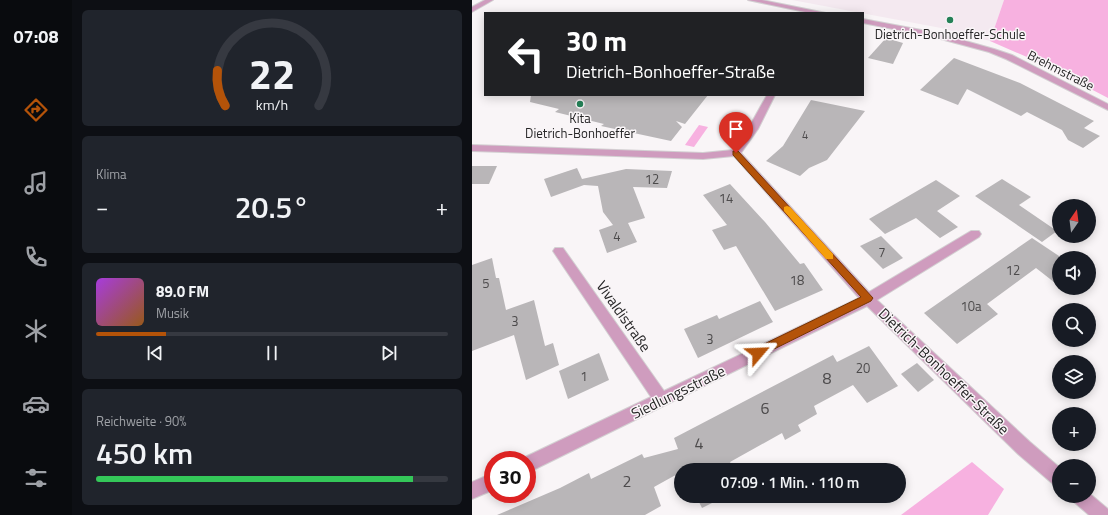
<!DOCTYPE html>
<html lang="de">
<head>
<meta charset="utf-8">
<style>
  body { margin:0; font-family:"Titillium Web",sans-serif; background:#20242c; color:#f1f3f6; height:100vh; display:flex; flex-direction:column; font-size:15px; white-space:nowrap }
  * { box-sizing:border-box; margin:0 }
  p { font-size:13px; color:#9ea1a6 }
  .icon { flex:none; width:22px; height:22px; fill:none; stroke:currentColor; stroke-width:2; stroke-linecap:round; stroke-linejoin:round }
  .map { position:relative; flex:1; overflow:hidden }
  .drawer { display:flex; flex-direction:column; gap:10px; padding:10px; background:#0d0f14; width:400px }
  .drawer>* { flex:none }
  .guide { position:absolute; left:12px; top:12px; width:380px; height:84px; border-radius:0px; box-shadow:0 2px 10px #0003; background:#202124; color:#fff; overflow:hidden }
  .needle { width:26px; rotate:14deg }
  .controls { position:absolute; left:580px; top:199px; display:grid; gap:8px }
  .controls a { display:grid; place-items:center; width:44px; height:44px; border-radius:50%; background:#171b24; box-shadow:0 2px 10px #0003; font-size:20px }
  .speed { position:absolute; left:12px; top:451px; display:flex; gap:8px; font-size:20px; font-weight:700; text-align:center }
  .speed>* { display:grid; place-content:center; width:52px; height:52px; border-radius:50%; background:#171b24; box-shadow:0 2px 10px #0003; line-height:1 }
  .speed .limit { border:6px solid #d22; background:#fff; color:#111 }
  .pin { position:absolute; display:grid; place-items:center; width:34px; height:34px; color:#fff; margin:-41px -17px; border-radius:50% 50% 50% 0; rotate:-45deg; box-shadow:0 0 4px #0007 }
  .pin .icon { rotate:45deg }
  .me { position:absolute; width:44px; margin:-22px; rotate:64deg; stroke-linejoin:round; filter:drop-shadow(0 0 3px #0008) }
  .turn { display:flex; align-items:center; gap:14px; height:84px; padding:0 16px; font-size:18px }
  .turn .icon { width:52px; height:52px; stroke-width:2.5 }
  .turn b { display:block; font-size:28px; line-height:34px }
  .big { font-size:30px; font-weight:600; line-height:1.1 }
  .drawer .tile { flex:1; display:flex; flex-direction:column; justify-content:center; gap:6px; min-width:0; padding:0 14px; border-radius:6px; background:#20242c }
  .drawer .dial { align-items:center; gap:0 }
  .dial svg { height:104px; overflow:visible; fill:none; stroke:#363941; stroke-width:7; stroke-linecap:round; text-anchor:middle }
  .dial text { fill:#f1f3f6; stroke:none }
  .song { display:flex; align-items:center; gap:12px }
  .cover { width:48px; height:48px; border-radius:6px; background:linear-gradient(135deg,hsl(280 70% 55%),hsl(30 70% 35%)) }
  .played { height:4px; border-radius:2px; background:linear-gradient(90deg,#b45309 20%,#363941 20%) }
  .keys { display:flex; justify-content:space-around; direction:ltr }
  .heat { display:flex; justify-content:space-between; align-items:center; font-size:22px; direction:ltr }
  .charge { height:6px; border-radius:3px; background:linear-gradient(90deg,#34c759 90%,#363941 0) }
  .trip { position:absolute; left:202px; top:463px; width:232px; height:40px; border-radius:20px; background:#171b24; box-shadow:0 2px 10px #0003; font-weight:600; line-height:40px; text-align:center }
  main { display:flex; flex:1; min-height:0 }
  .dock { display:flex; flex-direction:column; width:72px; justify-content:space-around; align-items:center; background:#090b0e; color:#9ea1a6 }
  .dock .icon { width:28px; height:28px }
  .dock .selected { color:#b45309 }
  .dock b { font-size:18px; color:#f1f3f6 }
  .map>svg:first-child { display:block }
  .built { fill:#f4e9f0 }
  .green { fill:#f7b1e0 }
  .building { fill:#b9b6b8 }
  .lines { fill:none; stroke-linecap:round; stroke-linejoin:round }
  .street-casing { stroke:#d3d0d2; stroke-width:2 }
  .street { fill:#cf9cbe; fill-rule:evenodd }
  .route { fill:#b45309; stroke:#753606 }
  .slow { fill:#f59e0b }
  .poi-dot { fill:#248057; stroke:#f9f5f7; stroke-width:1.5 }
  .labels { text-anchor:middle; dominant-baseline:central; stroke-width:3; stroke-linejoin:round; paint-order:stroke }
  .far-number-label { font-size:11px; fill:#4c4a4b }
  .far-poi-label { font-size:13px; fill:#272627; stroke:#f9f5f7 }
  .far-street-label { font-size:13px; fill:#272627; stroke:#f9f5f7 }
  .number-label { font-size:13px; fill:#4c4a4b }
  .street-label { font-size:15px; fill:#272627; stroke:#f9f5f7 }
  .near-number-label { font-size:16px; fill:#4c4a4b }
</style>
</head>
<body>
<main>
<nav class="dock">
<b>07:08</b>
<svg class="icon selected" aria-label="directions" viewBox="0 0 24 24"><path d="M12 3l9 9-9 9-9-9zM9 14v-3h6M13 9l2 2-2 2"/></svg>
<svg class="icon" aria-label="music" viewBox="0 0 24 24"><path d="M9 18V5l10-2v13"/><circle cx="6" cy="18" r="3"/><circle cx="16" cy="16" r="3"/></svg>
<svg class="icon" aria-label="phone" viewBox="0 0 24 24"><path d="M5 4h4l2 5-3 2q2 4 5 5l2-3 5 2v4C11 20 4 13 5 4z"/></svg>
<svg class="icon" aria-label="climate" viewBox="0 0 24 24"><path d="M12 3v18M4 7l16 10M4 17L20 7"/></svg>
<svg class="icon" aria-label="car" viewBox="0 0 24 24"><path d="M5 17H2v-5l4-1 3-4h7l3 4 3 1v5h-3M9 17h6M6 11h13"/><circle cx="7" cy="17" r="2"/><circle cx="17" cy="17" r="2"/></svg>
<svg class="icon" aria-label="filters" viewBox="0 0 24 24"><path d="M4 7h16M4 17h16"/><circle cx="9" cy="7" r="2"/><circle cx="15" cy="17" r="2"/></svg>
</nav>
<section class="drawer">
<div class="tile dial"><svg viewBox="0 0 100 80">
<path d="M14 69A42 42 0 1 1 86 69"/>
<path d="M14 69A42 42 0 0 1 8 42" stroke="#b45309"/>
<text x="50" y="56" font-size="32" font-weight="700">22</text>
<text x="50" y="72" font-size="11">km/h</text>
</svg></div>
<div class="tile"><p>Klima</p>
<div class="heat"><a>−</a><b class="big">20.5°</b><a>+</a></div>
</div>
<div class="tile">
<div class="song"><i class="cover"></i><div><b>89.0 FM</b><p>Musik</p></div></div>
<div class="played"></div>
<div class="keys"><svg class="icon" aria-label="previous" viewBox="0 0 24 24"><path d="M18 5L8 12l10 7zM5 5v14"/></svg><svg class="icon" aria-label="pause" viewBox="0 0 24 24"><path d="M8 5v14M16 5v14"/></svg><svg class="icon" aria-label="next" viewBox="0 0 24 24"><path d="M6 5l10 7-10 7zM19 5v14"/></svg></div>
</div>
<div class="tile"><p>Reichweite · 90%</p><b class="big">450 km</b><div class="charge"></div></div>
</section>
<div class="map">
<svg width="636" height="515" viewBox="0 0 636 515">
  <rect width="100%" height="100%" fill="#f9f5f7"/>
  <path class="built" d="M320 0H532L518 41 469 28Z"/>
  <g class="green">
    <path d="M532 0H636V98L571 64 518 41Z"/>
    <path d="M227 125 236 127 222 147 213 145Z"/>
    <path d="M500 462 532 489 516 515H429Z"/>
  </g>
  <g class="building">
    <path d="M414 38 431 43 421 64 396 58Z"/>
    <path d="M482 58 548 83 622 121 612 128 628 136 611 148 596 140 590 130 555 112 549 116 495 89 486 105 448 90Z"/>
    <path d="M59 95H236L213 124 204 121 210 127 199 141 129 126 132 124 83 112 87 109 58 102Z"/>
    <path d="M339 100 393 111 355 160 337 168 328 176 294 161 311 146Z"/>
    <path d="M0 166H25L17 184H0Z"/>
    <path d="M105 168 110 179 154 169 200 171 195 188 161 187 173 218 156 223 165 242 135 253 127 230 141 225 131 212 126 186 112 185 79 197 72 179Z"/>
    <path d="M530 179 559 197 547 205 585 231 570 242 503 196Z"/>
    <path d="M464 180 488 196 465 211 486 227 468 238 444 218 413 234 397 219Z"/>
    <path d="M258 184 293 222 328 264 332 263 351 290 303 311 264 246 252 250 240 230 255 225 231 195Z"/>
    <path d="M409 236 431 258 411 269 388 246Z"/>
    <path d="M560 238 587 256V286L564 268 515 304 526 314 485 344 452 313Z"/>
    <path d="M20 258 24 278H27L34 310 62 300 73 346 81 343 87 365 54 380 42 335 0 351V265Z"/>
    <path d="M288 301 301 322 226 358 212 329 245 315 247 319Z"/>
    <path d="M397 346 426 386 395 403 381 385 342 406 345 414 326 425 329 431 313 440 310 433 258 462 262 470H209V472L182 487 189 506 173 515H25L88 488 117 473 119 479 170 454 172 458 206 449 202 438 361 355 365 362Z"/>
    <path d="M127 353 137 380 96 399 87 371Z"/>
    <path d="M445 363 462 380 446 392 429 374Z"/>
    <path d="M224 496H254L230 508Z"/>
  </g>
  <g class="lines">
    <g class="street-casing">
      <g id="street">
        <path d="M13 0H21L0 12V7Z"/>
        <path d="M276 0H290L354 13H338Z"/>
        <path d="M391 19 465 33 522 49 540 55 636 104V110L534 59 517 52 465 38 391 23Z"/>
        <path d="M295 95H303L286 129 269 153 397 292 499 231H507L509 234 507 237 405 300 558 442 587 467V486L581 484 546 454 395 306 55 473V460L49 459 179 397 83 254 81 251 83 248H91L192 391 387 298 262 156 231 159 0 151V145L231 153 261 150 276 129Z"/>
        <path d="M21 473V490L0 499V482Z"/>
        <path d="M617 493 636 509V515H617L602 502 600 496H617Z"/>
      </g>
    </g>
    <use href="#street" class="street"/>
  </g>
  <path class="route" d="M261 151H266L401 298 399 301 286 357 282 356 281 353 282 349 389 297 261 155Z"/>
  <path class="slow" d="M315 206 318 207 361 254V259H354L312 211V207Z"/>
  <g class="poi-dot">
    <circle cx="478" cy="20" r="4"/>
    <circle cx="108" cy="104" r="4"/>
  </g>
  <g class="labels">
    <g class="far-number-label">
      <text x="333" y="135">4</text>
    </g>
    <g class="far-poi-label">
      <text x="478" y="34">Dietrich-Bonhoeffer-Schule</text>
      <text x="108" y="118">Kita<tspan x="108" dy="15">Dietrich-Bonhoeffer</tspan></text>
    </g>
    <g class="far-street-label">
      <text transform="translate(589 70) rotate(27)">Brehmstraße</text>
    </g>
    <g class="number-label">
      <text x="180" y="179">12</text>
      <text x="254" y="198">14</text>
      <text x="145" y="236">4</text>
      <text x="410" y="252">7</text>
      <text x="541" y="270">12</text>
      <text x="325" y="280">18</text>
      <text x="14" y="283">5</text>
      <text x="499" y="306">10a</text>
      <text x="43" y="321">3</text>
      <text x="238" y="339">3</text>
      <text x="391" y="368">20</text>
      <text x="112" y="376">1</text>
    </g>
    <g class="street-label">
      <text transform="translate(152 316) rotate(55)">Vivaldistraße</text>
      <text transform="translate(472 371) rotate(44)">Dietrich-Bonhoeffer-Straße</text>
      <text transform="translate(206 392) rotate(-26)">Siedlungsstraße</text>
    </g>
    <g class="near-number-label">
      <text x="355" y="378">8</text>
      <text x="293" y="408">6</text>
      <text x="227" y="443">4</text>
      <text x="155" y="481">2</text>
    </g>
  </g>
</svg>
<div class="controls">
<a><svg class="needle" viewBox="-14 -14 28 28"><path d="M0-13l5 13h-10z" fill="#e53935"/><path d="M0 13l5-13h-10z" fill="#9ea1a6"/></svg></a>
<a><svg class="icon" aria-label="sound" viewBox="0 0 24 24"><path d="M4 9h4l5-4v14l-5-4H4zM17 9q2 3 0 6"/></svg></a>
<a><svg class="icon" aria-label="search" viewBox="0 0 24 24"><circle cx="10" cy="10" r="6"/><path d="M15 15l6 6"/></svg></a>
<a><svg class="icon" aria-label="layers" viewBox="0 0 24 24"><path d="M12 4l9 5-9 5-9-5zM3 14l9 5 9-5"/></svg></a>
<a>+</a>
<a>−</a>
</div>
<div class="speed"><div class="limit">30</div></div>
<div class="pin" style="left:264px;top:153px;background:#d93025"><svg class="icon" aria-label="arrive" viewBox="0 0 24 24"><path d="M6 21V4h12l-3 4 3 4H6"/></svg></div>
<svg class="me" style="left:286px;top:353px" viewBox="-20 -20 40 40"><path d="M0-17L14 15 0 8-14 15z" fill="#b45309" stroke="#fff" stroke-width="4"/></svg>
<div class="trip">07:09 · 1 Min. · 110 m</div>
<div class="guide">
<div class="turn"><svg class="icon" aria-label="left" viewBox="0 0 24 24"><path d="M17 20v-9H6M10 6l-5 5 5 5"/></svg><div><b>30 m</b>Dietrich-Bonhoeffer-Straße</div></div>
</div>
</div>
</main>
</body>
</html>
